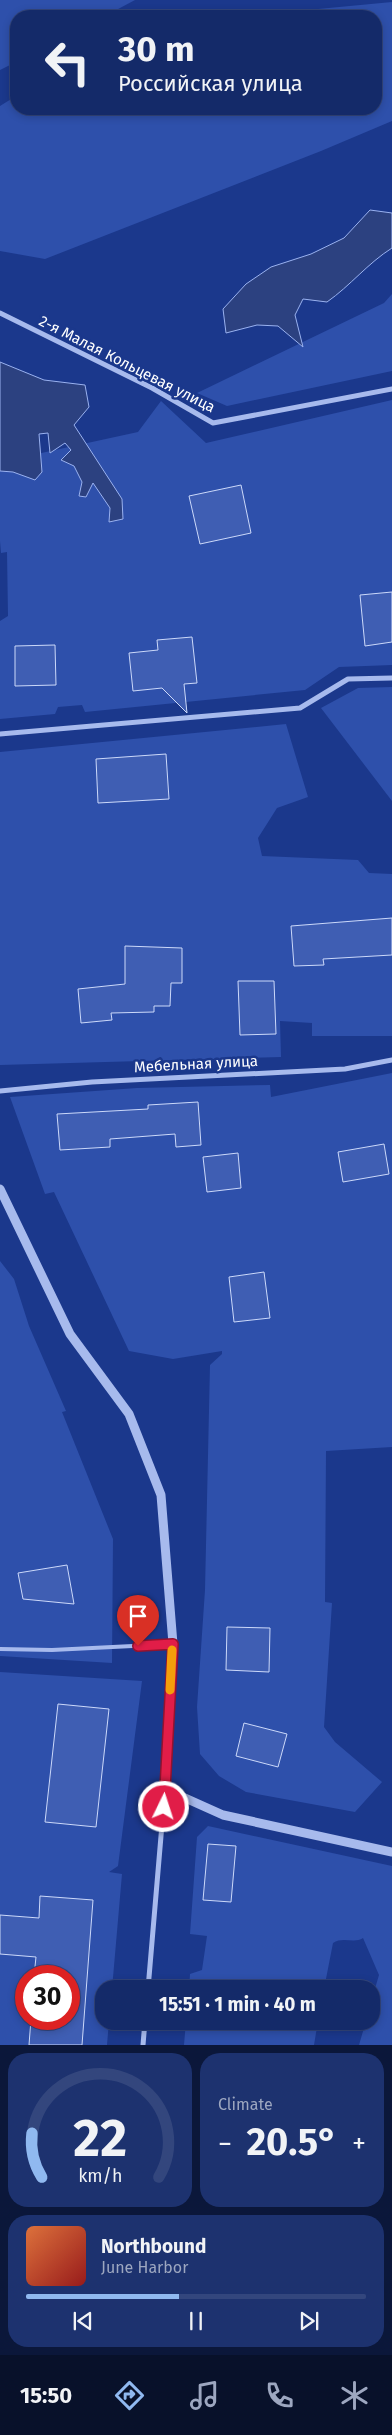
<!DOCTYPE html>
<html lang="en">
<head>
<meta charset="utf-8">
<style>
  body { margin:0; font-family:"Fira Sans",sans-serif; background:#1d326f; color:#f1f3f6; height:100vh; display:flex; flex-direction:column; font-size:19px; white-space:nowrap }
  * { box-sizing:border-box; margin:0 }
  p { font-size:16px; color:#9da7c0 }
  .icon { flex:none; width:28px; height:28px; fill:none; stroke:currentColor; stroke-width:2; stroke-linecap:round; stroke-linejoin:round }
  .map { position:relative; height:2045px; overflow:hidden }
  .side { display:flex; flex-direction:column; gap:8px; padding:8px; background:#0b173a; flex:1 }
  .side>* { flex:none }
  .hud { position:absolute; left:10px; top:10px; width:372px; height:105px; border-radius:20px; box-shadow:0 2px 8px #0003,0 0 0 1px #33467d; background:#142a69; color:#f1f3f6; overflow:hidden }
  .speed { position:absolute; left:15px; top:1965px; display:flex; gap:10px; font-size:25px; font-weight:700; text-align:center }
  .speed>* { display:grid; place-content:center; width:65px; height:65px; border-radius:50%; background:#142a69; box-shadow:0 2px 8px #0003,0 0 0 1px #33467d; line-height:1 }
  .speed .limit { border:8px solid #d22; background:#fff; color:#111 }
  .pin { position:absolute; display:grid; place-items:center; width:42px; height:42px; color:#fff; margin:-51px -21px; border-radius:50% 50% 50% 0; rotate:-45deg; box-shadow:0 0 5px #0007 }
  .pin .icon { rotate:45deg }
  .me { position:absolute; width:55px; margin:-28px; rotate:4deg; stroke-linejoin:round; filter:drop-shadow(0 0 4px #0008) }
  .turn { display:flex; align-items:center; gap:18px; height:105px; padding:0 25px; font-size:22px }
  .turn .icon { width:65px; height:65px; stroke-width:2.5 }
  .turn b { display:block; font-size:35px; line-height:42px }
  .big { font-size:38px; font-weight:700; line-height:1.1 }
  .side .card { flex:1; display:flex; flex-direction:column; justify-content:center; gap:8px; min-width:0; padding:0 18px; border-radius:20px; background:#1d326f }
  .side .dial { align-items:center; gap:0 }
  .dial svg { height:130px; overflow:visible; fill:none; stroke:#33467d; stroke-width:7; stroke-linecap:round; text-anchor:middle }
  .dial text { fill:#f1f3f6; stroke:none }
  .song { display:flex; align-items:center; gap:15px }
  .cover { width:60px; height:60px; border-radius:8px; background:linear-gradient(135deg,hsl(20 70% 55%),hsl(0 70% 35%)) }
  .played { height:5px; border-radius:2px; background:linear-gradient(90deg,#90b9f0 45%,#33467d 45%) }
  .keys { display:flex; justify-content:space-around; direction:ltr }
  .heat { display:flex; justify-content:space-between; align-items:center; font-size:28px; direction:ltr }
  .side .tiles { flex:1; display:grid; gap:8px; grid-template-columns:1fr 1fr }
  .card:last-child { grid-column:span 2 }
  .trip { position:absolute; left:95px; top:1980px; width:285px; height:50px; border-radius:20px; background:#142a69; box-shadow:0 2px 8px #0003,0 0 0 1px #33467d; font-weight:700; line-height:50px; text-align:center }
  .menu { display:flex; height:80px; justify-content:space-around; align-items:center; background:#08112a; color:#9da7c0 }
  .menu .icon { width:35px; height:35px }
  .menu .on { color:#90b9f0 }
  .menu b { font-size:22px; color:#f1f3f6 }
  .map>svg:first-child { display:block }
  .green { fill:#2e50ab; fill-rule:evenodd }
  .water { fill:#2c4180; stroke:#9ab2f0 }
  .building { fill:#3f5eb3; stroke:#ccd9fa }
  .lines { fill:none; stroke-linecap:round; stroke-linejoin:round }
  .service { stroke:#a7baed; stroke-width:4 }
  .minor { stroke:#a7baed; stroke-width:5 }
  .tertiary { stroke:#a7baed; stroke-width:9 }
  .route-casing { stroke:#92132f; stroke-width:12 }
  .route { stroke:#e11d48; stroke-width:9 }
  .slow { stroke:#f59e0b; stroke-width:9 }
  .labels { text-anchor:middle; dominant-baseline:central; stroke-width:5; stroke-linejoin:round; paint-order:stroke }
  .street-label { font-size:15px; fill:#fff; stroke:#1b388c }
</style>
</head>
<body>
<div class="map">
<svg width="392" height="2045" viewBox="0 0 392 2045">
  <rect width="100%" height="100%" fill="#1b388c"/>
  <g class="green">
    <path d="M0 0H135L105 16H16V62L0 70Z"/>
    <path d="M392 2V121L321 151 45 259 0 251V106L16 96V109H376V16H184L276 13Z"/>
    <path d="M392 294V371L227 406 197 393 384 303Z"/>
    <path d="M392 400V665L339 667 305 690 85 712 82 705 58 707 55 714 0 719V621L8 616 7 552 1 553 0 541V462L138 432 161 401 206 443Z"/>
    <path d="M392 687V801L321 708 358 688Z"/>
    <path d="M286 724 308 797 277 808 258 838 262 856 358 860 369 873 392 874V1036H312V1023L280 1021 281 1057 0 1065V752Z"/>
    <path d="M392 1073V1447L326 1451 325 1602 332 1603 324 1727 335 1742 382 1782 355 1812 246 1792 219 1776 200 1754 197 1707 205 1590 210 1365 222 1354V1351L173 1359 129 1351 54 1192 45 1194 10 1097 137 1088 270 1085 271 1097Z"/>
    <path d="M0 1261 14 1279 29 1326 66 1411 62 1412 113 1539 112 1663 0 1656Z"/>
    <path d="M0 1672 142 1681 118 1866 109 1872 122 1874 112 1989H104V2021H109L107 2045H0V1862H15H0ZM26 1976H69V2019H26Z"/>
    <path d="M208 1826 392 1866V2045H359L366 2021H371V2002L379 1975 363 1938C354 1944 343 1936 333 1943L324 1989H189L190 1974 202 1970 207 1936 190 1934 197 1837Z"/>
    <path d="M186 2021H318L314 2045H184Z"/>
  </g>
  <g class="water">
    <path d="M370 210 392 213V248C368 263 350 286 327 302L303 299 295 315 303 347 278 326 257 325 226 333 223 309 246 284 271 267 311 254 344 238Z"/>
    <path d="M0 362 44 380 85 385 89 407 74 425 122 499 123 519 109 522 110 508 93 483 86 497 79 496 82 482 74 466 61 460 71 450 65 443 50 453 48 433 39 434 42 472 35 480 13 472 0 471Z"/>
  </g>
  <g class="building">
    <path d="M241 485 251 533 200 544 189 496Z"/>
    <path d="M392 592V642L365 646 360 595Z"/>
    <path d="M192 637 197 683 184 684 187 713 162 688 133 691 129 653 158 650 157 640Z"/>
    <path d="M55 645 56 685 15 686V646Z"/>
    <path d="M166 754 169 799 98 803 96 759Z"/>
    <path d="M392 918V955L323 959 324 965 294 966 291 926Z"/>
    <path d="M125 946 182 948V983H171L170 1006H154V1012L111 1013 112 1020 81 1023 78 989 125 984Z"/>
    <path d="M238 981H274L276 1034 240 1035Z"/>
    <path d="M198 1102 201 1145 176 1147 175 1134 110 1139V1147L60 1150 57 1114 148 1109V1105Z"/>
    <path d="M384 1144 389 1174 343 1182 338 1152Z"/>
    <path d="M238 1153 241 1188 207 1192 203 1157Z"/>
    <path d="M264 1272 270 1318 234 1322 229 1277Z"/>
    <path d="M67 1565 74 1604 23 1599 18 1573Z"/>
    <path d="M227 1627 270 1628 269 1672 226 1670Z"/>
    <path d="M58 1704 109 1709 96 1827 45 1822Z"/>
    <path d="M244 1723 287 1734 278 1767 236 1756Z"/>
    <path d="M208 1844 236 1846 231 1902 203 1900Z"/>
    <path d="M40 1896 93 1900 82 2045H29L31 2019H69V1976H34L36 1957 0 1954V1915L39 1918Z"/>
  </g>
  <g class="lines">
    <path class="service" d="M0 1649 52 1650 173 1644"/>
    <g class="minor">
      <path d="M0 313 152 388 213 423 392 389"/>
      <path d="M0 734 300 708 348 679 392 678"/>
      <path d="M0 1091 92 1082 345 1069 392 1060"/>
      <path d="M148 1989 165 1789"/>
      <path d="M143 2045 145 2021"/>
    </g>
    <path class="tertiary" d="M0 1189 70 1334 129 1414 161 1495 173 1644 165 1789 223 1815 392 1852"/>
  </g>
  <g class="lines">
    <g class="route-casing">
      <path id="route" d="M138 1646 173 1644 164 1807"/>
    </g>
    <use href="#route" class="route"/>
    <path class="slow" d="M170 1690 172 1650"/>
  </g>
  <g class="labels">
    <g class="street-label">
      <text transform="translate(127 364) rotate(27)">2-я Малая Кольцевая улица</text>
      <text transform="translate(196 1064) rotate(-3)">Мебельная улица</text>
    </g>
  </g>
</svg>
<div class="speed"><div class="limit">30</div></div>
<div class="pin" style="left:138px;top:1646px;background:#d93025"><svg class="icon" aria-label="arrive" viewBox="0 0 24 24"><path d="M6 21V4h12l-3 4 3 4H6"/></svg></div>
<svg class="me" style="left:164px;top:1807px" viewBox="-20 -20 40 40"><circle r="17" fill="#e11d48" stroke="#fff" stroke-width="3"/><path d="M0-11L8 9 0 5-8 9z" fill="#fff"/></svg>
<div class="trip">15:51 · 1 min · 40 m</div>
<div class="hud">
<div class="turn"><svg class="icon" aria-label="left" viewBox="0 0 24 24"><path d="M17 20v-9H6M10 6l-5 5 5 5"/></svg><div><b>30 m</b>Российская улица</div></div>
</div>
</div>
<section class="side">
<div class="tiles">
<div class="card dial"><svg viewBox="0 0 100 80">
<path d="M14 69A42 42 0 1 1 86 69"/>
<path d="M14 69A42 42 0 0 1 8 42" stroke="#90b9f0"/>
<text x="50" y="56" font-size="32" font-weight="700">22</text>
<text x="50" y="72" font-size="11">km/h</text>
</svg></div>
<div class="card"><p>Climate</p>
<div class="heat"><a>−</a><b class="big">20.5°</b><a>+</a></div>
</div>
<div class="card">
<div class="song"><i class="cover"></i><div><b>Northbound</b><p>June Harbor</p></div></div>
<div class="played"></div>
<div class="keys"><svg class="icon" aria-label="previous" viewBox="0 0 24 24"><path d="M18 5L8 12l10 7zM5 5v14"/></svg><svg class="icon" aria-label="pause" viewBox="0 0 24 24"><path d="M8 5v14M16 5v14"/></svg><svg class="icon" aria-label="next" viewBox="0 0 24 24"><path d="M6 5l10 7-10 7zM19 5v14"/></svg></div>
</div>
</div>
</section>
<nav class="menu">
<b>15:50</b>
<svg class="icon on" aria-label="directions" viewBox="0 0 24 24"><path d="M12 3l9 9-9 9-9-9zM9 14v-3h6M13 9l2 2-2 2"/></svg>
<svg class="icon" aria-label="music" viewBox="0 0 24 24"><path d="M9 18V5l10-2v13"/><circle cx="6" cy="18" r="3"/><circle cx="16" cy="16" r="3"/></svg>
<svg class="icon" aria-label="phone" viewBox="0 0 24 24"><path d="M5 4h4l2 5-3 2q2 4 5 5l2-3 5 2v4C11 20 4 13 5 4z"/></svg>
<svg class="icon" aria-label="climate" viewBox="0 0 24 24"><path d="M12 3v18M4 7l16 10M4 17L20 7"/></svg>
</nav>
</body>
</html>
